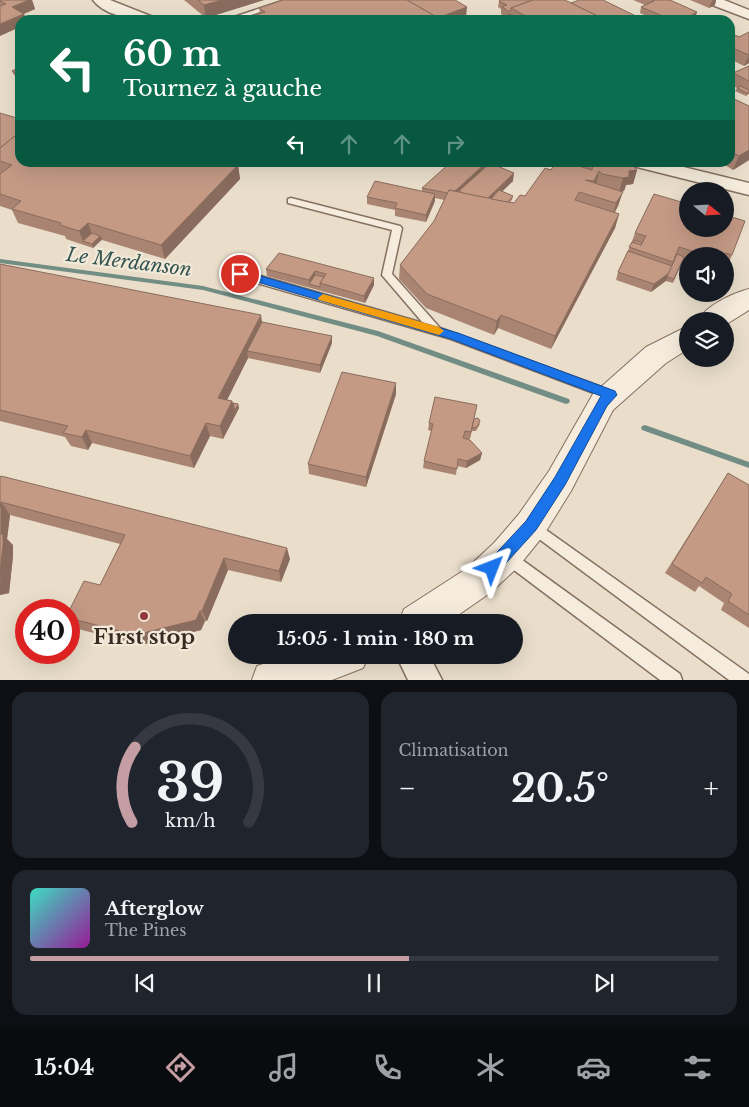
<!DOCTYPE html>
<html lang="fr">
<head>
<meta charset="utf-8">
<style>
  body { margin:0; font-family:"Libre Baskerville",serif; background:#20242c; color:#f1f3f6; height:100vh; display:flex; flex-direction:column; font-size:19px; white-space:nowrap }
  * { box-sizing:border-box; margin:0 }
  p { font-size:16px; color:#9ea1a6 }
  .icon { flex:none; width:28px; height:28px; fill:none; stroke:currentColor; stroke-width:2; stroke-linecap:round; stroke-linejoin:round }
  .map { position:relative; height:680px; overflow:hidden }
  .drawer { display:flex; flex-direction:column; gap:12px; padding:12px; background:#0d0f14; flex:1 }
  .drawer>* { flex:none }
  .hud { position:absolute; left:15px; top:15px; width:720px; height:152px; border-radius:15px; box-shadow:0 5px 20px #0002; background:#0b6e4f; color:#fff; overflow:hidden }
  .needle { width:32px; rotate:108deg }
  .controls { position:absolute; left:679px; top:182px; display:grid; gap:10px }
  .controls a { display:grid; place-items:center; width:55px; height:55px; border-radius:50%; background:#171b24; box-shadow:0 5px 20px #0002; font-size:25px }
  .speed { position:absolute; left:15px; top:599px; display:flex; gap:10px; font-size:25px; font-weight:700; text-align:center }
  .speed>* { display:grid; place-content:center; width:65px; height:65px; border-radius:50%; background:#171b24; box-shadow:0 5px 20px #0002; line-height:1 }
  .speed .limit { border:8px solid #d22; background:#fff; color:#111 }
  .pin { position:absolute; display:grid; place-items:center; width:42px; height:42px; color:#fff; margin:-21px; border:2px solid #fff; border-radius:50%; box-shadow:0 1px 5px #0007 }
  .me { position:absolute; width:55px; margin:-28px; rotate:45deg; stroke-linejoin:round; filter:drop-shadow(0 0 4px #0008) }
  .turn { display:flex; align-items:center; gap:18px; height:105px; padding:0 25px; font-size:22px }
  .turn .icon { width:65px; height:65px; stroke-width:2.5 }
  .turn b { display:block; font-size:35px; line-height:42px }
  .lanes { display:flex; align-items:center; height:48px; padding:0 25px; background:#0003; justify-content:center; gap:25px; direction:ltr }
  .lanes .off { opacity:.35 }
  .big { font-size:38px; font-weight:700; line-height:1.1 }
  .drawer .card { flex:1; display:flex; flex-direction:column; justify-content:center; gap:8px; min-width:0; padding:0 18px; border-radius:15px; background:#20242c }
  .drawer .dial { align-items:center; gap:0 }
  .dial svg { height:130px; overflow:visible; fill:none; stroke:#363941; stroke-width:7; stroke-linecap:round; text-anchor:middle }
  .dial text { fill:#f1f3f6; stroke:none }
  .song { display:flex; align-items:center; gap:15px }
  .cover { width:60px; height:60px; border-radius:8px; background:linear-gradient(135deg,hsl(170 70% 55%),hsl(300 70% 35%)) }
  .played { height:5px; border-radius:2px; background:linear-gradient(90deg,#c49ea3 55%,#363941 55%) }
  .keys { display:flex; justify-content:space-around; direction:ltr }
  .heat { display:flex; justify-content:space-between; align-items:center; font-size:28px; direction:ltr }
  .drawer .tiles { flex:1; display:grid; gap:12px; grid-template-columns:1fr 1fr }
  .card:last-child { grid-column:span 2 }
  .trip { position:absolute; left:228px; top:614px; width:295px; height:50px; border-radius:25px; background:#171b24; box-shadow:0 5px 20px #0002; font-weight:700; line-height:50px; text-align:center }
  .tabs { display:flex; height:80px; justify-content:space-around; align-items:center; background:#090b0e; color:#9ea1a6 }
  .tabs .icon { width:35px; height:35px }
  .tabs .selected { color:#c49ea3 }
  .tabs b { font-size:22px; color:#f1f3f6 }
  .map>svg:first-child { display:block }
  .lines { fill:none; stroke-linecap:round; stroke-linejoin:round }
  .stream { fill:#728d84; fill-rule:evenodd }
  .service-casing { stroke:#857161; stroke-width:3 }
  .minor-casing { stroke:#857161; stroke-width:3 }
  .tertiary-casing { stroke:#857161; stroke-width:2 }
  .service { fill:#f6ecdd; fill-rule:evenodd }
  .minor { fill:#f6ecdd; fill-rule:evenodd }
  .tertiary { fill:#f6ecdd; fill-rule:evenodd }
  .wall { fill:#a98472 }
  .shaded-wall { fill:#896c5d }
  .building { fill:#c49a85; stroke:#896c5d }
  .route { fill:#1a73e8; stroke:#114b97 }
  .slow { fill:#f59e0b }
  .poi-dot { fill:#8e373e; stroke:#f2e9d9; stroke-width:2 }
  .labels { text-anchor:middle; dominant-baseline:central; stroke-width:4.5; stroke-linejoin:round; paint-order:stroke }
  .water-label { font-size:19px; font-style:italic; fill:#335551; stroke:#f2e9d9 }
  .near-poi-label { font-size:21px; font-weight:bold; fill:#372b22; stroke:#f2e9d9 }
</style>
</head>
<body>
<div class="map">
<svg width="749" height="680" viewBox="0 0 749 680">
  <rect width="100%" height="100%" fill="#eadecb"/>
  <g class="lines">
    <g class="stream">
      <path d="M0 259 203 286 378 331 569 399 570 401 569 403 566 404 563 403 377 336 203 290 0 263Z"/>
      <path d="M645 425 749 462V468L642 430 641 428 642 426Z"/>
    </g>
    <g class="service-casing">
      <g id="service">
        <path d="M285 0H295L236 20H225Z"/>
        <path d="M291 198 400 226 402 228 392 274 440 328 615 392 617 395 615 398 611 400 607 398 451 339 236 277 235 274 240 270 423 323 382 275 392 230 288 203V199Z"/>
        <path d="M532 520 749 674V680H729L527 530 525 526 527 522Z"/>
        <path d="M507 549 680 674 682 680H660L502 561 500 556 502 551Z"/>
      </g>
    </g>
    <g class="minor-casing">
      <g id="minor">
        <path d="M93 0H110L153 17 155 20C136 20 106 17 93 0Z"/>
        <path d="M705 0H724L749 10V19L707 3Z"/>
        <path d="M630 162H663L749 183V195L633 166Z"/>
        <path d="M396 655H429L442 680H408Z"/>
      </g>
    </g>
    <g class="tertiary-casing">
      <g id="tertiary">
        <path d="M749 289V310L725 325V321H698C705 306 733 293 749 289Z"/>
        <path d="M688 326V349L666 363 613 410 571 491 543 536 518 567 490 593 448 622H399L404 609 466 569 494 543 519 514 549 471 593 394 646 347Z"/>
        <path d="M290 655H369L363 668 332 680H252L257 666Z"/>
      </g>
    </g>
    <use href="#service" class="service"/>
    <use href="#minor" class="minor"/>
    <use href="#tertiary" class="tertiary"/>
  </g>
  <g class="wall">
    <path d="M0 0H32L35 9 24 14 0 36Z"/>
    <path d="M184 0H264L206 18Z"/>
    <path d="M633 0H670L695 19 692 20H655L640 13 641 7 645 5Z"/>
    <path d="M690 0H716L715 5 709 8Z"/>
    <path d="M499 1 571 3 644 20H493L504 16 501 14V9L498 7Z"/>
    <path d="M259 8 466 17 457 20H256L255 15 260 13Z"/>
    <path d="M749 32V63L744 66 730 59V33L739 37Z"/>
    <path d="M749 66V94L746 96 735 91 737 88 730 84V82L733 73Z"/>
    <path d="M20 67V78L14 75 12 71Z"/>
    <path d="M730 97 749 106V160L733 170 720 162H730Z"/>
    <path d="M0 113 20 162 238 165 240 179 165 259 102 240 93 248 66 239 65 236 18 223 12 210 0 206V174L1 173H0Z"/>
    <path d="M487 162V166L513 181 502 191 513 196 512 200 510 202 514 203 525 196 549 169H551L556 162H628L637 170 633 184 626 185 624 191 621 192 618 206 615 212 619 214 615 228 551 349 498 328 494 335 426 308 399 279 400 265 434 221 444 200 435 198V201L426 222 395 216V210L367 204V197L422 191V188Z"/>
    <path d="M654 194 732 255 727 266H725V256H688V262L683 261 673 283 666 281V280L651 292 616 280 618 272 631 244 635 233Z"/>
    <path d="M279 253 374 285 365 303 267 276 266 269Z"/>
    <path d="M0 264 262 322 332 343 320 373 248 358 227 400 232 401 233 403 238 404 239 408 236 414 223 439 210 436 194 468 92 443 88 450 71 446 65 437 0 421Z"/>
    <path d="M396 394 366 487 309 474 308 464Z"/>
    <path d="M474 419 480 424 476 431H472L470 439H464L482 453 480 460 466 468 457 466 456 475 423 468 424 461 432 431 428 430 429 423Z"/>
    <path d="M728 473 749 492V628L721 610 724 603 699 586 695 592 665 573Z"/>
    <path d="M0 477 290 559 281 582 228 570 207 621H205L201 630 141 645 74 628 69 621V611L100 585 120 544 10 515 7 539 13 545V556L9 593 0 595Z"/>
  </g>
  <g class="shaded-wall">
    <path d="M29 0H32L35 9 16 17 12 7Z"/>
    <path d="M222 0H264L206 18 204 5Z"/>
    <path d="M713 0H716L715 5 709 8 712 1Z"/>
    <path d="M467 7 466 17 457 20H425Z"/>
    <path d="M697 12 695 19 692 20H683L684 19Z"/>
    <path d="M24 14 27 20H20V27L0 36V24Z"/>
    <path d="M676 16 675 20H670V19Z"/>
    <path d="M749 55V63L744 66Z"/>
    <path d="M749 150V160L733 170 739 156Z"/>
    <path d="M487 162 486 170 459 191V195L452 194Z"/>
    <path d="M238 165 240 179 165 259 161 245Z"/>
    <path d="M637 170 633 184 626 185 624 191 619 192 623 178 629 171Z"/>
    <path d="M599 171 596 185 590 195 594 181Z"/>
    <path d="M514 173 513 181 485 208 484 202Z"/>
    <path d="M623 192 618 206 607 225 613 214 616 203Z"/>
    <path d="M435 194V201L426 222V215Z"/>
    <path d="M619 214 615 228 551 349 555 336Z"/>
    <path d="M88 223 93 237 83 241 79 231Z"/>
    <path d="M100 236 102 239 93 248 92 244Z"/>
    <path d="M315 271V279L309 284V280Z"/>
    <path d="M669 273 666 281 651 292 654 284Z"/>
    <path d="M374 278V285L365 303 364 296Z"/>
    <path d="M261 315 263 329 247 351 248 358 223 408 218 398Z"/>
    <path d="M501 315 498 328 494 335 497 321Z"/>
    <path d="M332 336V343L320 373V365Z"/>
    <path d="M396 383V394L366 487V477Z"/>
    <path d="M232 401 236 414 223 439 220 426Z"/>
    <path d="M238 404 239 408 236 414 235 411Z"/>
    <path d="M206 423 210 436 194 468 190 456Z"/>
    <path d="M86 430 92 443 88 450 82 437Z"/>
    <path d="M482 453 480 460 466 468 467 461Z"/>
    <path d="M1 502 10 515 7 539 13 545V556L9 593 0 595Z"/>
    <path d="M287 548 290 559 281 582 279 571Z"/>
    <path d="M224 558 228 570 207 621 202 611Z"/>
    <path d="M200 611 205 621 201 630 141 645 135 635Z"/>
  </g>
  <g class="building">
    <path d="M0 0H29L12 7 24 14 0 24V6L6 4 0 1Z"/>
    <path d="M198 0H222L204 5Z"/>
    <path d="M283 0H407L435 16 425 20H276L255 15 265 12 259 8Z"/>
    <path d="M407 0H455L467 7 435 19V16Z"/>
    <path d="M500 0H533L511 8 510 12 502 7 507 5 499 1Z"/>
    <path d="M533 0H565L606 20H533L511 8Z"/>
    <path d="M579 0H603L644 20H606L571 3Z"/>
    <path d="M652 0H670L697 12 684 19 676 16 670 19 641 7 654 1Z"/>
    <path d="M510 14 522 20H493Z"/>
    <path d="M749 32V55L730 47V33H731L739 37Z"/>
    <path d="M749 66V81L733 73Z"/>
    <path d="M20 67V70L19 71 20 75 12 71Z"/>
    <path d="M740 86 749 90V92L747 93 737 88Z"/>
    <path d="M730 97 749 106V150L739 156 730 151Z"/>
    <path d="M0 113 20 119V132L0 148Z"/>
    <path d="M20 132V162H229L238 165 161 245 88 223 79 231 60 225 61 223 12 209 21 201 0 194V174L12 165 0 161V148Z"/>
    <path d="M451 162H487L455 191 449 190 448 193 422 188Z"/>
    <path d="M556 162H565L592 170 593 164 588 163 585 167 571 162H628L631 163 637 170 629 171V177L623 178 602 174 599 171 594 181 585 180 623 192 616 203 579 192 575 200 619 214 555 336 501 315 497 321 427 294 400 265 434 221 449 190 514 203 520 195 525 196 545 168 551 170Z"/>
    <path d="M490 163 514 173 488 198 463 193 459 191Z"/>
    <path d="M375 181 435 194 426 215 395 208 397 203 367 197Z"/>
    <path d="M499 190 513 196 508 202 491 199Z"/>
    <path d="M654 194 688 204V229H725V215L745 221 732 255 725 253 723 256H701L702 254 679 247 673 262 629 247 632 242 641 245 646 236 635 233Z"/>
    <path d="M92 233 100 236 92 244 83 241Z"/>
    <path d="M634 240 642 243 641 245 633 242Z"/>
    <path d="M628 251 672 266 669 273 654 284 618 272Z"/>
    <path d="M279 253 374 278 364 296 320 283 326 274 315 271 309 280 266 269Z"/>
    <path d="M677 254 684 257 674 279 667 277Z"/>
    <path d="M0 264 261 315 218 398 232 401 220 426 206 423 190 456 86 430 82 437 63 433 68 426 0 410Z"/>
    <path d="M315 275 324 277 320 283V287L309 284Z"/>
    <path d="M262 322 332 336 320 365 247 351Z"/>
    <path d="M342 372 396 383 366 477 308 464Z"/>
    <path d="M435 397 477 405 471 432 465 431 463 438 470 440 482 453 467 461 458 459 457 469 424 461 433 424 429 423Z"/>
    <path d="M233 403 238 404 235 411Z"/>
    <path d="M478 418 480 421 477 427 472 428 474 419Z"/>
    <path d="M728 473 749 485V615L728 601 732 594 706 577 702 583 672 564Z"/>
    <path d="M1 476 287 548 279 571 224 558 202 611H200L196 620 135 635 69 618V611L84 581 100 585 125 535 1 502 0 508V477Z"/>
    <path d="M0 534H3V545L0 573Z"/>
  </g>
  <path class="route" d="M240 270 458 333 615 391 617 395 607 406 565 485 536 530 497 573 492 575 487 573 485 568 487 563 526 521 555 477 601 396 451 339 237 276V271Z"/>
  <path class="slow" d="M323 294 439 327 444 331 439 335 319 300 318 298Z"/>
  <circle class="poi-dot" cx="144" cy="616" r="5"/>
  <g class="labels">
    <g class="water-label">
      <text transform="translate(129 262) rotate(7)">Le Merdanson</text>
    </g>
    <g class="near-poi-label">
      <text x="144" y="637">First stop</text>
    </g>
  </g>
</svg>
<div class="controls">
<a><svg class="needle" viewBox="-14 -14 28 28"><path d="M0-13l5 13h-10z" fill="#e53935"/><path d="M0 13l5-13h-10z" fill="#9ea1a6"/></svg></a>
<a><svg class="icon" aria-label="sound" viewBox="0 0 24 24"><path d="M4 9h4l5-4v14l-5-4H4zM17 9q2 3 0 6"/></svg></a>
<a><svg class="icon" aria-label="layers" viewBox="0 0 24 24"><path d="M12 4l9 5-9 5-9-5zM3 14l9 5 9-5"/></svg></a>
</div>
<div class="speed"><div class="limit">40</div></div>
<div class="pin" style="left:240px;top:274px;background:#d93025"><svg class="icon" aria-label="arrive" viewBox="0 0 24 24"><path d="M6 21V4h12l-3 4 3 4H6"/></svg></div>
<svg class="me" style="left:492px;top:568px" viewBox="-20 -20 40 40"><path d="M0-17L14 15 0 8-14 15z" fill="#1a73e8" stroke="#fff" stroke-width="4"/></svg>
<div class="trip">15:05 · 1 min · 180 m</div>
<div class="hud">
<div class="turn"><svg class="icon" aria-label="left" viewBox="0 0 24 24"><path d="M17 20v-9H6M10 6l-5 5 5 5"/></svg><div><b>60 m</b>Tournez à gauche</div></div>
<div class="lanes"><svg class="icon" aria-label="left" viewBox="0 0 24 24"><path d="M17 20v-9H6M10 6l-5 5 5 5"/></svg><svg class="icon off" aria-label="ahead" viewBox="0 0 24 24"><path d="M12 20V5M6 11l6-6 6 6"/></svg><svg class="icon off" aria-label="ahead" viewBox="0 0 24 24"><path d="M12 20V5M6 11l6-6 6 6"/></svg><svg class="icon off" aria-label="right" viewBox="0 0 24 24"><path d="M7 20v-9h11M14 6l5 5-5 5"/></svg></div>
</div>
</div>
<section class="drawer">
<div class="tiles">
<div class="card dial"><svg viewBox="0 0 100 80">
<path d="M14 69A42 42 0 1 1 86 69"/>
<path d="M14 69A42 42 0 0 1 16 23" stroke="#c49ea3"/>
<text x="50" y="56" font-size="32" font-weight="700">39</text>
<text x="50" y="72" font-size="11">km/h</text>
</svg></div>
<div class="card"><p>Climatisation</p>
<div class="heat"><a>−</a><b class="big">20.5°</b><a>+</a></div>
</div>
<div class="card">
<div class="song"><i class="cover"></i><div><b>Afterglow</b><p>The Pines</p></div></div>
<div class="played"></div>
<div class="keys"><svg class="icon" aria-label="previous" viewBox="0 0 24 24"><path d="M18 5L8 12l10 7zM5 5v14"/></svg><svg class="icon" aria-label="pause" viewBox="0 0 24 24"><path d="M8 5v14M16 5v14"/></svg><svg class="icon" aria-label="next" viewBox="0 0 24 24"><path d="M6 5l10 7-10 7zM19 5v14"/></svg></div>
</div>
</div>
</section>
<nav class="tabs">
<b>15:04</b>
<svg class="icon selected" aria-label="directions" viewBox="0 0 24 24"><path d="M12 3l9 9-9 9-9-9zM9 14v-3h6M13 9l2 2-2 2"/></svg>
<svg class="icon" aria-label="music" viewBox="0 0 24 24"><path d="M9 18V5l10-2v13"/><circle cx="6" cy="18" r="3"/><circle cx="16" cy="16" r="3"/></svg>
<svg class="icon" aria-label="phone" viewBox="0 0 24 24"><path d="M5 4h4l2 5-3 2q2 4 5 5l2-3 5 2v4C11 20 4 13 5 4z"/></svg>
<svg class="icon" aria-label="climate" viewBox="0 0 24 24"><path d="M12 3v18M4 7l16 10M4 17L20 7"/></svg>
<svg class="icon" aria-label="car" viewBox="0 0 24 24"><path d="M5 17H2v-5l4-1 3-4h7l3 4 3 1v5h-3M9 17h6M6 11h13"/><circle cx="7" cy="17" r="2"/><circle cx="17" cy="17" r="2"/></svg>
<svg class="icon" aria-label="filters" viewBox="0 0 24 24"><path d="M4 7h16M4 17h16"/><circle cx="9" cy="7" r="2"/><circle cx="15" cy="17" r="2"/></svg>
</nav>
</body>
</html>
